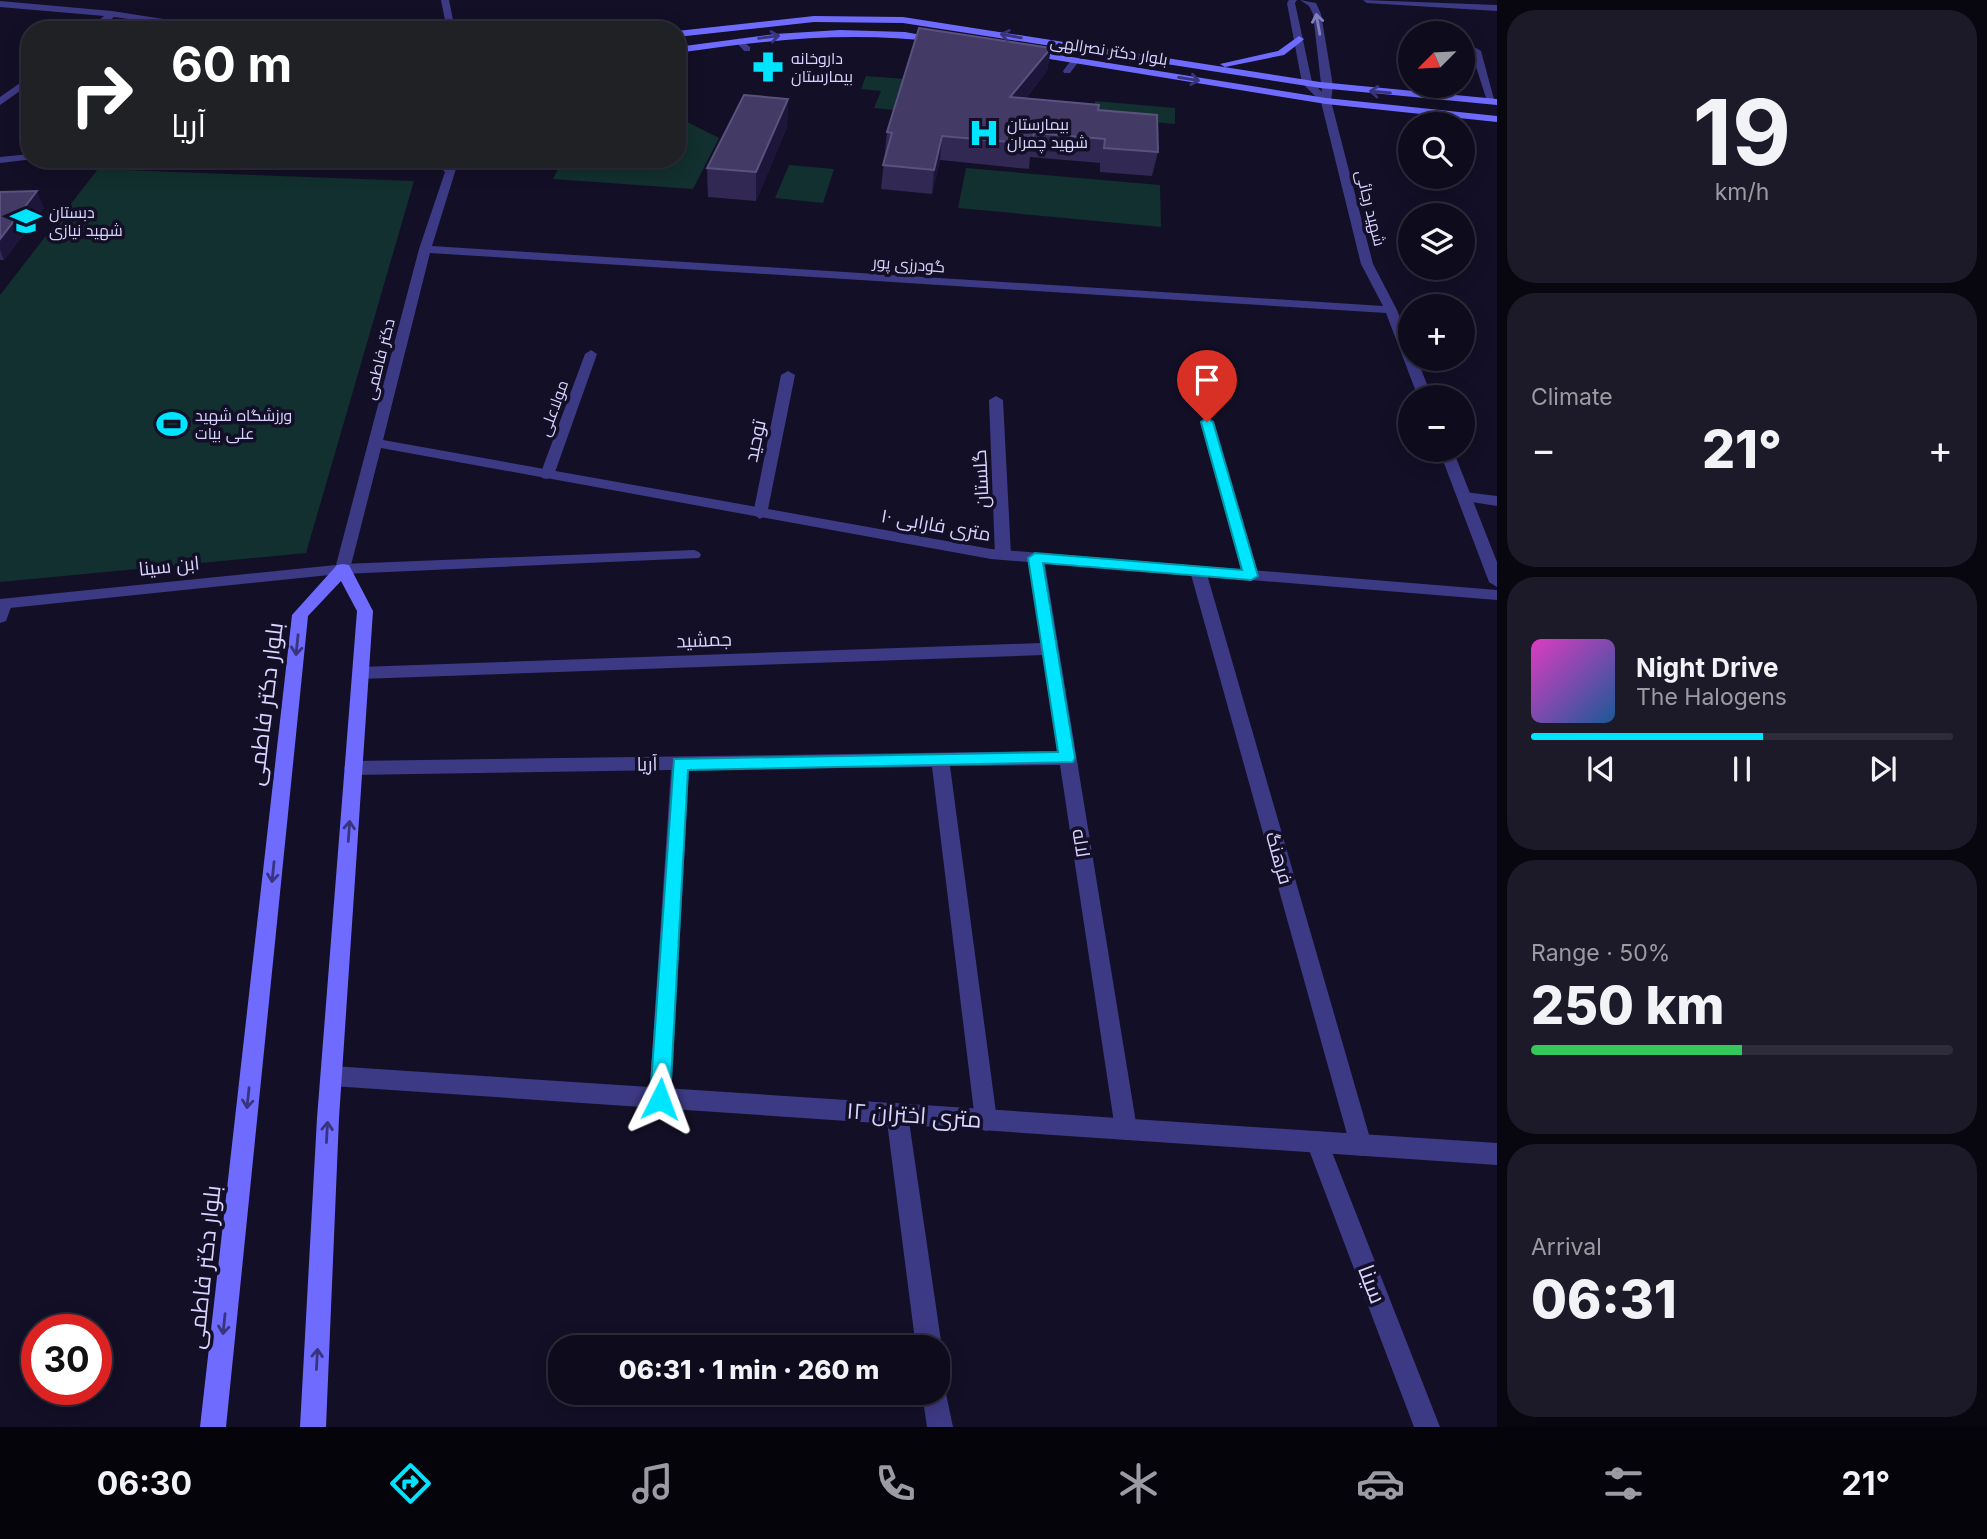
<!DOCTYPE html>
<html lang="en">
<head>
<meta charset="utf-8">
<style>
  body { margin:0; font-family:Inter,Cairo,sans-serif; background:#1c1929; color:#f1f3f6; height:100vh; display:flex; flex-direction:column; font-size:26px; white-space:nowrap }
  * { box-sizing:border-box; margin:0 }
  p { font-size:23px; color:#9b9ba3 }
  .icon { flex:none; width:38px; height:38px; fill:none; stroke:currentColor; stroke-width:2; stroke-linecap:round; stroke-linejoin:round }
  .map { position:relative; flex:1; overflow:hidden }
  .drawer { display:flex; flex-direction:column; gap:10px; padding:10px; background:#08060f; width:490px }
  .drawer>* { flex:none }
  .top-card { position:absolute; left:21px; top:21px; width:665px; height:147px; border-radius:28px; box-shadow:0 4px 18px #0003,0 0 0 2px #2e2b3b; background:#202124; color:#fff; overflow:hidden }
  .needle { width:46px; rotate:246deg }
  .tools { position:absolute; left:1398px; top:21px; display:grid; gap:14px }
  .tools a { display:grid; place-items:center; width:77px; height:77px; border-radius:50%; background:#0e0b1c; box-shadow:0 4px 18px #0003,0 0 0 2px #2e2b3b; font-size:35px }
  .speed { position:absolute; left:21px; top:1314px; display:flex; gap:14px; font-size:35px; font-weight:700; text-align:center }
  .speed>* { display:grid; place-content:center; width:91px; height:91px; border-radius:50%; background:#0e0b1c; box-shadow:0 4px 18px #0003,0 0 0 2px #2e2b3b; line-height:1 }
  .speed .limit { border:10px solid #d22; background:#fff; color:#111 }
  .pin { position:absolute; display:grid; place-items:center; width:60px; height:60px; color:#fff; margin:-72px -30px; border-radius:50% 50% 50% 0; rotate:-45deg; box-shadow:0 0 7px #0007 }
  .pin .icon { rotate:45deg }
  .me { position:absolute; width:77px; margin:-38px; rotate:3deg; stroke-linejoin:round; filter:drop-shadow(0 0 5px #0008) }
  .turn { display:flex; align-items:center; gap:24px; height:147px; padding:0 35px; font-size:32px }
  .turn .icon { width:91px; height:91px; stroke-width:2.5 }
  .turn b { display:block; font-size:49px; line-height:60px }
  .big { font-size:52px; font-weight:800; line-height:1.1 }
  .drawer .widget { flex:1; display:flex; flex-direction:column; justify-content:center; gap:10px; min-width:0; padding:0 24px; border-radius:28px; background:#1c1929 }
  .drawer .dial { align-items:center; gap:0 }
  .dial b { font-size:91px; line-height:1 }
  .song { display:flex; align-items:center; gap:21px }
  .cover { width:84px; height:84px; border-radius:10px; background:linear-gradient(135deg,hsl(310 70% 55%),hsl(210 70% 35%)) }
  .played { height:7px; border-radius:4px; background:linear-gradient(90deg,#00e5ff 55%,#2e2b3b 55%) }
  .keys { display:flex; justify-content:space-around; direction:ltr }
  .heat { display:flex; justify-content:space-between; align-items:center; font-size:38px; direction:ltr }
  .charge { height:10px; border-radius:5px; background:linear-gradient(90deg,#34c759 50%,#2e2b3b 0) }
  .trip { position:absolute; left:548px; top:1335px; width:402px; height:70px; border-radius:28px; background:#0e0b1c; box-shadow:0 4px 18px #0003,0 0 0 2px #2e2b3b; font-weight:800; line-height:70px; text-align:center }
  .menu { display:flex; height:112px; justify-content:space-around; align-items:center; background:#06040b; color:#9b9ba3 }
  .menu .icon { width:49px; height:49px }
  .menu .current { color:#00e5ff }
  .menu b { font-size:32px; color:#f1f3f6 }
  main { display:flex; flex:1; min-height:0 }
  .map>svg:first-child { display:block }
  .green { fill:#12302f }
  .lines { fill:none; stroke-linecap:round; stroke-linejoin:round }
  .service { fill:#3d3a85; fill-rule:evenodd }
  .minor { fill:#3d3a85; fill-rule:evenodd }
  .tertiary { fill:#3d3a85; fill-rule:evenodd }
  .secondary { fill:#6f6bff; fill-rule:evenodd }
  .wall { fill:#312854 }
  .shaded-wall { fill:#1d163a }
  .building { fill:#433a66; stroke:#5a527e; stroke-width:2 }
  .oneway { stroke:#837fbc }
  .oneway2 { stroke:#38347d }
  .route { fill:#00e5ff; stroke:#0095a6; stroke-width:2 }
  .labels { text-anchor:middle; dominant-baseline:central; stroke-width:7; stroke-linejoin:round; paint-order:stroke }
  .far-street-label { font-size:16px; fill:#d9d4ff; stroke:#130f26 }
  .far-poi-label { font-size:16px; fill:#d9d4ff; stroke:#130f26; text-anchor:start }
  .street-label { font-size:19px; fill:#d9d4ff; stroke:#130f26 }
  .near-street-label { font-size:23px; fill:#d9d4ff; stroke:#130f26 }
</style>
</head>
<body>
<main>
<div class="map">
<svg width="1497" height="1427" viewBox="0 0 1497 1427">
  <rect width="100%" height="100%" fill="#130f26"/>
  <g class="green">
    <path d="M866 76 906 79 915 112 874 108 881 91 861 89Z"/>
    <path d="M1095 101 1175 108V124L1094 117Z"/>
    <path d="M677 117 719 138 693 189 553 179 563 159H677Z"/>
    <path d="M789 165 834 169 823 203 775 198Z"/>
    <path d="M966 168 1160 185 1161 227 958 208Z"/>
    <path d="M98 169 414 181 306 553 0 582V295Z"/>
  </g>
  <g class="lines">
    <g class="service">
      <path d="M739 38 750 47V51H744L736 42Z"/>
      <path d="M1072 59 1079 61 1070 73H1064L1063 71Z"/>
      <path d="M694 550 699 552 701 555 699 558 343 574 336 569 343 564Z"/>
    </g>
    <g class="minor">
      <path d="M0 1 112 11 234 30H209L114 17 97 30H87L104 16 0 7Z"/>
      <path d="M1476 48 1481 51 1495 103 1487 101 1471 51Z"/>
      <path d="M30 76V84L0 105V97Z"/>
      <path d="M591 350 597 354 554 475 547 479 542 478 540 475 585 354Z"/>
      <path d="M788 371 795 375 767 514 760 519 753 514 781 375Z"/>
      <path d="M996 396 1003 400 1011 555 1003 560 995 555 989 400Z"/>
      <path d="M1207 418 1214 422 1259 576 1257 580H1245L1243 576 1200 422Z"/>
      <path d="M1464 492 1497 496V506L1459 500 1457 497 1459 494Z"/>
      <path d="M1036 553 1044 558 1137 1129 1134 1137 1126 1140 1118 1137 1115 1129 1060 765 950 766 997 1120 994 1128 986 1131 978 1128 975 1120 932 767 689 770 671 1099 668 1106 660 1109 652 1106 649 1099 671 770 353 775 347 773 344 768 347 763 353 761 1057 751 1043 655 360 679 352 673 360 667 1041 643 1028 558Z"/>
      <path d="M1198 566 1206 571 1372 1145 1369 1153 1361 1156 1353 1153 1350 1145 1190 571Z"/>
      <path d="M4 599 12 604 6 621 0 623V600Z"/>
      <path d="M897 1103 905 1106 908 1114 942 1348 938 1357V1348H916L886 1114 889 1106Z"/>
      <path d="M1317 1131 1325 1134 1328 1142 1440 1427H1414L1306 1142 1309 1134Z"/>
      <path d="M938 1381 944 1384 953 1427H927L922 1393H938Z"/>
    </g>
    <g class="tertiary">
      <path d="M441 0H449L455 30H447Z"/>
      <path d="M1289 0H1297L1295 3 1312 82 1322 92 1313 14 1309 6 1300 0 1316 3 1321 14 1333 86 1331 101 1373 264 1397 310 1410 343V359H1417L1432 397H1418L1386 313 430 253 383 440 991 549 1497 590V600L991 559 381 448 349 573 0 609V599L336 565 419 249 445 172 432 159H443L447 163 449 159H459L432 246 1383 306 1361 264 1321 102 1302 83 1287 3Z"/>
      <path d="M1363 0 1497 5V11L1367 3Z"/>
      <path d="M30 154V159H34L0 163V157Z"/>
      <path d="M1439 450H1453L1497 562V587L1489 582Z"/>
      <path d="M332 1066 1497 1143V1165L332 1086 324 1083 321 1076 324 1069Z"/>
    </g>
    <g class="secondary">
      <path d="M814 16 903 17 1320 82 1497 99V105L1320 88 903 23 814 22 677 37V31Z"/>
      <path d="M840 30 905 32 943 39 938 42C850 31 765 40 677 53V47L775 34Z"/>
      <path d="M1299 36 1304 39 1302 41 1284 55 1225 67 1220 64 1278 51Z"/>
      <path d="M1028 50 1326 98 1497 116V122L1326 104 1025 55 1023 53Z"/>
      <path d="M343 564 349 565 373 611 339 1118 326 1427H300L317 1118 357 611 341 581 308 616 226 1427H200L292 615 337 565Z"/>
    </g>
  </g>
  <g class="wall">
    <path d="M1051 48 1047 71 1025 99 1098 110 1158 152 1152 176 1100 172V163L1030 157 1029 169 940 160 932 194 881 189 887 132Z"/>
    <path d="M788 99 787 127 756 201 708 197 707 168Z"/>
    <path d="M0 192 44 208 4 260H0Z"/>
  </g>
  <g class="shaded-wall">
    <path d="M1051 48 1047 71 1007 121 1010 97Z"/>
    <path d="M788 99 787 127 756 201V172Z"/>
    <path d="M942 136 940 160 932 194 934 170Z"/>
    <path d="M37 191 44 208 4 260 0 250V239Z"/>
  </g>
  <g class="building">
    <path d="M919 28 1051 48 1010 97 1099 105 1098 110 1157 115 1158 152 1104 148 1105 139 1034 133 1032 144 942 136 934 170 883 165 892 133 887 132Z"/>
    <path d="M744 95 788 99 756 172 707 168Z"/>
    <path d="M37 191 0 239V192Z"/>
  </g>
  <defs><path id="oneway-shaft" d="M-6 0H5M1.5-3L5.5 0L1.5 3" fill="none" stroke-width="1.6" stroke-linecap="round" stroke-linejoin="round" transform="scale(1.75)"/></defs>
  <use class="oneway" href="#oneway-shaft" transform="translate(1318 24) rotate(-100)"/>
  <g class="oneway2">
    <use href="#oneway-shaft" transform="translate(1011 36) rotate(-170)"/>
    <use href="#oneway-shaft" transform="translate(769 37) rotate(-7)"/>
    <use href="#oneway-shaft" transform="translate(1189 79) rotate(9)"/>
    <use href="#oneway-shaft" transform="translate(1380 92) rotate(-175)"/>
    <use href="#oneway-shaft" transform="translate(297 645) rotate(96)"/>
    <use href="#oneway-shaft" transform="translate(349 831) rotate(-86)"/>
    <use href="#oneway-shaft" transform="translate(273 872) rotate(96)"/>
    <use href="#oneway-shaft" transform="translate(248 1098) rotate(96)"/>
    <use href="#oneway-shaft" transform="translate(327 1132) rotate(-87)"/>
    <use href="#oneway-shaft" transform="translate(224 1324) rotate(96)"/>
    <use href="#oneway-shaft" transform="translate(317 1359) rotate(-87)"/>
  </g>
  <path class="route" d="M1207 418 1213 422 1258 576 1251 580 1043 563 1075 758 1073 762 688 770 670 1099 667 1105 660 1108 653 1105 650 1099 674 759 1058 752 1028 558 1035 553 1242 570 1201 422Z"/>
  <defs>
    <g id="pharmacy-bare" transform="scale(2.415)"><path d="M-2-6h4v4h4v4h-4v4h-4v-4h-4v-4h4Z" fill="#00e5ff" stroke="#130f26" stroke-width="2.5" paint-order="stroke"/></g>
    <g id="hospital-bare" transform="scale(2.415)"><path d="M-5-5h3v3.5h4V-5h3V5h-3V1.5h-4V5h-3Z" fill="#00e5ff" stroke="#130f26" stroke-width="2.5" paint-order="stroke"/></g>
    <g id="school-bare" transform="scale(2.415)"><path d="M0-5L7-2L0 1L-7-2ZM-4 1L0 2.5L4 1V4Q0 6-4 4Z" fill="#00e5ff" stroke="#130f26" stroke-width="2.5" paint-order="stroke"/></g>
    <g id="stadium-bare" transform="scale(2.415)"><path d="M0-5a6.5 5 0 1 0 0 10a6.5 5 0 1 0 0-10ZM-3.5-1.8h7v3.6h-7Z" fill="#00e5ff" stroke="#130f26" stroke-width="2.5" paint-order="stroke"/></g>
  </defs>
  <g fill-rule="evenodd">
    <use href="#pharmacy-bare" x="768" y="67"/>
    <use href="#hospital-bare" x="984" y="133"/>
    <use href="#school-bare" x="26" y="221"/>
    <use href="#stadium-bare" x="172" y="424"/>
  </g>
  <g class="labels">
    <g class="far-street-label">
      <text transform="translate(1109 50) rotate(9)">بلوار دکتر نصرالهی</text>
      <text transform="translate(1371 208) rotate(76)">شهید رجائی</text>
      <text transform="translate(909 264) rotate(4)">گودرزی پور</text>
      <text transform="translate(379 359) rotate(-76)">دکتر فاطمی</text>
      <text transform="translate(553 408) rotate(-70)">مولاعلی</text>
    </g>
    <g class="far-poi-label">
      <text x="791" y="58">داروخانه<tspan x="791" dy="18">بیمارستان</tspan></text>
      <text x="1007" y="124">بیمارستان<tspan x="1007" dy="18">شهید چمران</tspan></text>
      <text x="49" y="212">دبستان<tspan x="49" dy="18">شهید نیازی</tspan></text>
      <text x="195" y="415">ورزشگاه شهید<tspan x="195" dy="18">علی بیات</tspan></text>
    </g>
    <g class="street-label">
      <text transform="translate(755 441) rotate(-78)">توحید</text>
      <text transform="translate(981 479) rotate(-93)">گلستان</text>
      <text transform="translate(936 525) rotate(10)">۱۰ متری فارابی</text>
      <text transform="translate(169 566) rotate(-6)">ابن سینا</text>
      <text transform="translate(704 640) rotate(-2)">جمشید</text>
      <text transform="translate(647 764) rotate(-1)">آریا</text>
      <text transform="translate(1081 843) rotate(81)">لاله</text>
      <text transform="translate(1279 858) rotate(74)">فرهنگ</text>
    </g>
    <g class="near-street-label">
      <text transform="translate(265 704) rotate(-83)">بلوار دکتر فاطمی</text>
      <text transform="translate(914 1115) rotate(4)">۱۲ متری اختران</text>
      <text transform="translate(204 1267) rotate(-84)">بلوار دکتر فاطمی</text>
      <text transform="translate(1372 1284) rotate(69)">سینا</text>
    </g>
  </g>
</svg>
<div class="tools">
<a><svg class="needle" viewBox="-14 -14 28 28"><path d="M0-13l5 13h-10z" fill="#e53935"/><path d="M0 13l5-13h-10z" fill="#9b9ba3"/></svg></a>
<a><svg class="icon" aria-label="search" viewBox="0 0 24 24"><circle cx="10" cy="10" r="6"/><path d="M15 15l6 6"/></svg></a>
<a><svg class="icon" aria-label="layers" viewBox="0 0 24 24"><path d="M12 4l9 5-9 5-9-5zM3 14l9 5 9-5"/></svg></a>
<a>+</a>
<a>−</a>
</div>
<div class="speed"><div class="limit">30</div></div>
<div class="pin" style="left:1207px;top:422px;background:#d93025"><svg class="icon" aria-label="arrive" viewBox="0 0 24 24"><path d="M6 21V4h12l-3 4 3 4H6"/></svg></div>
<svg class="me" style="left:660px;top:1099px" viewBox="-20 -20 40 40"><path d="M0-17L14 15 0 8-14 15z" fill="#00e5ff" stroke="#fff" stroke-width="4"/></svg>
<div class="trip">06:31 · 1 min · 260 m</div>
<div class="top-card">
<div class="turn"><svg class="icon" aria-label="right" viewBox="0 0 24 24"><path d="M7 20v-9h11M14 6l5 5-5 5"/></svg><div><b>60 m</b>آریا</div></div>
</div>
</div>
<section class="drawer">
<div class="widget dial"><b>19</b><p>km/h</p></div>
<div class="widget"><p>Climate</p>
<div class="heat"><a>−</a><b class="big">21°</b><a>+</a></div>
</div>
<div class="widget">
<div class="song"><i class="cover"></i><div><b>Night Drive</b><p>The Halogens</p></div></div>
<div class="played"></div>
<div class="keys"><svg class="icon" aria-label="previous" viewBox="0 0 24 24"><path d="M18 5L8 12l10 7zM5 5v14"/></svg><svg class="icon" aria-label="pause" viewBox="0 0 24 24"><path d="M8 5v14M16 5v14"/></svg><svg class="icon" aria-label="next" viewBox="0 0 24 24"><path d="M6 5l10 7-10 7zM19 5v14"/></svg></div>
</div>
<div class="widget"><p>Range · 50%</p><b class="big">250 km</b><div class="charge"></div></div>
<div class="widget"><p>Arrival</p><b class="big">06:31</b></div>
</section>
</main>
<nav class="menu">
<b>06:30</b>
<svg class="icon current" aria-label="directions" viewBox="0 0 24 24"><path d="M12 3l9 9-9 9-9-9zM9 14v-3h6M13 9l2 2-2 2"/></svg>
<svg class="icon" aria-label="music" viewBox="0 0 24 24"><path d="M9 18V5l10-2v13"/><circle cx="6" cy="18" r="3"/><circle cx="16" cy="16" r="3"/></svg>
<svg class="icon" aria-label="phone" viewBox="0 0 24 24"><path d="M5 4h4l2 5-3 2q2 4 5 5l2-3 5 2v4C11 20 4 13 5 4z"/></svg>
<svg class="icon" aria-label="climate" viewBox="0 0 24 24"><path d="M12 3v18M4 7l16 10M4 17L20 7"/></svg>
<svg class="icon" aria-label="car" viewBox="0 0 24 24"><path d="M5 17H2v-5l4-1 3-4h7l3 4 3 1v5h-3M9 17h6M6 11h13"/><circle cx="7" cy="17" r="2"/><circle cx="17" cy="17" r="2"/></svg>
<svg class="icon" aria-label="filters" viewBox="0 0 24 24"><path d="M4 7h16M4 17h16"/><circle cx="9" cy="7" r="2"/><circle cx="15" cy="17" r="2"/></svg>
<b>21°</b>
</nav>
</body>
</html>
